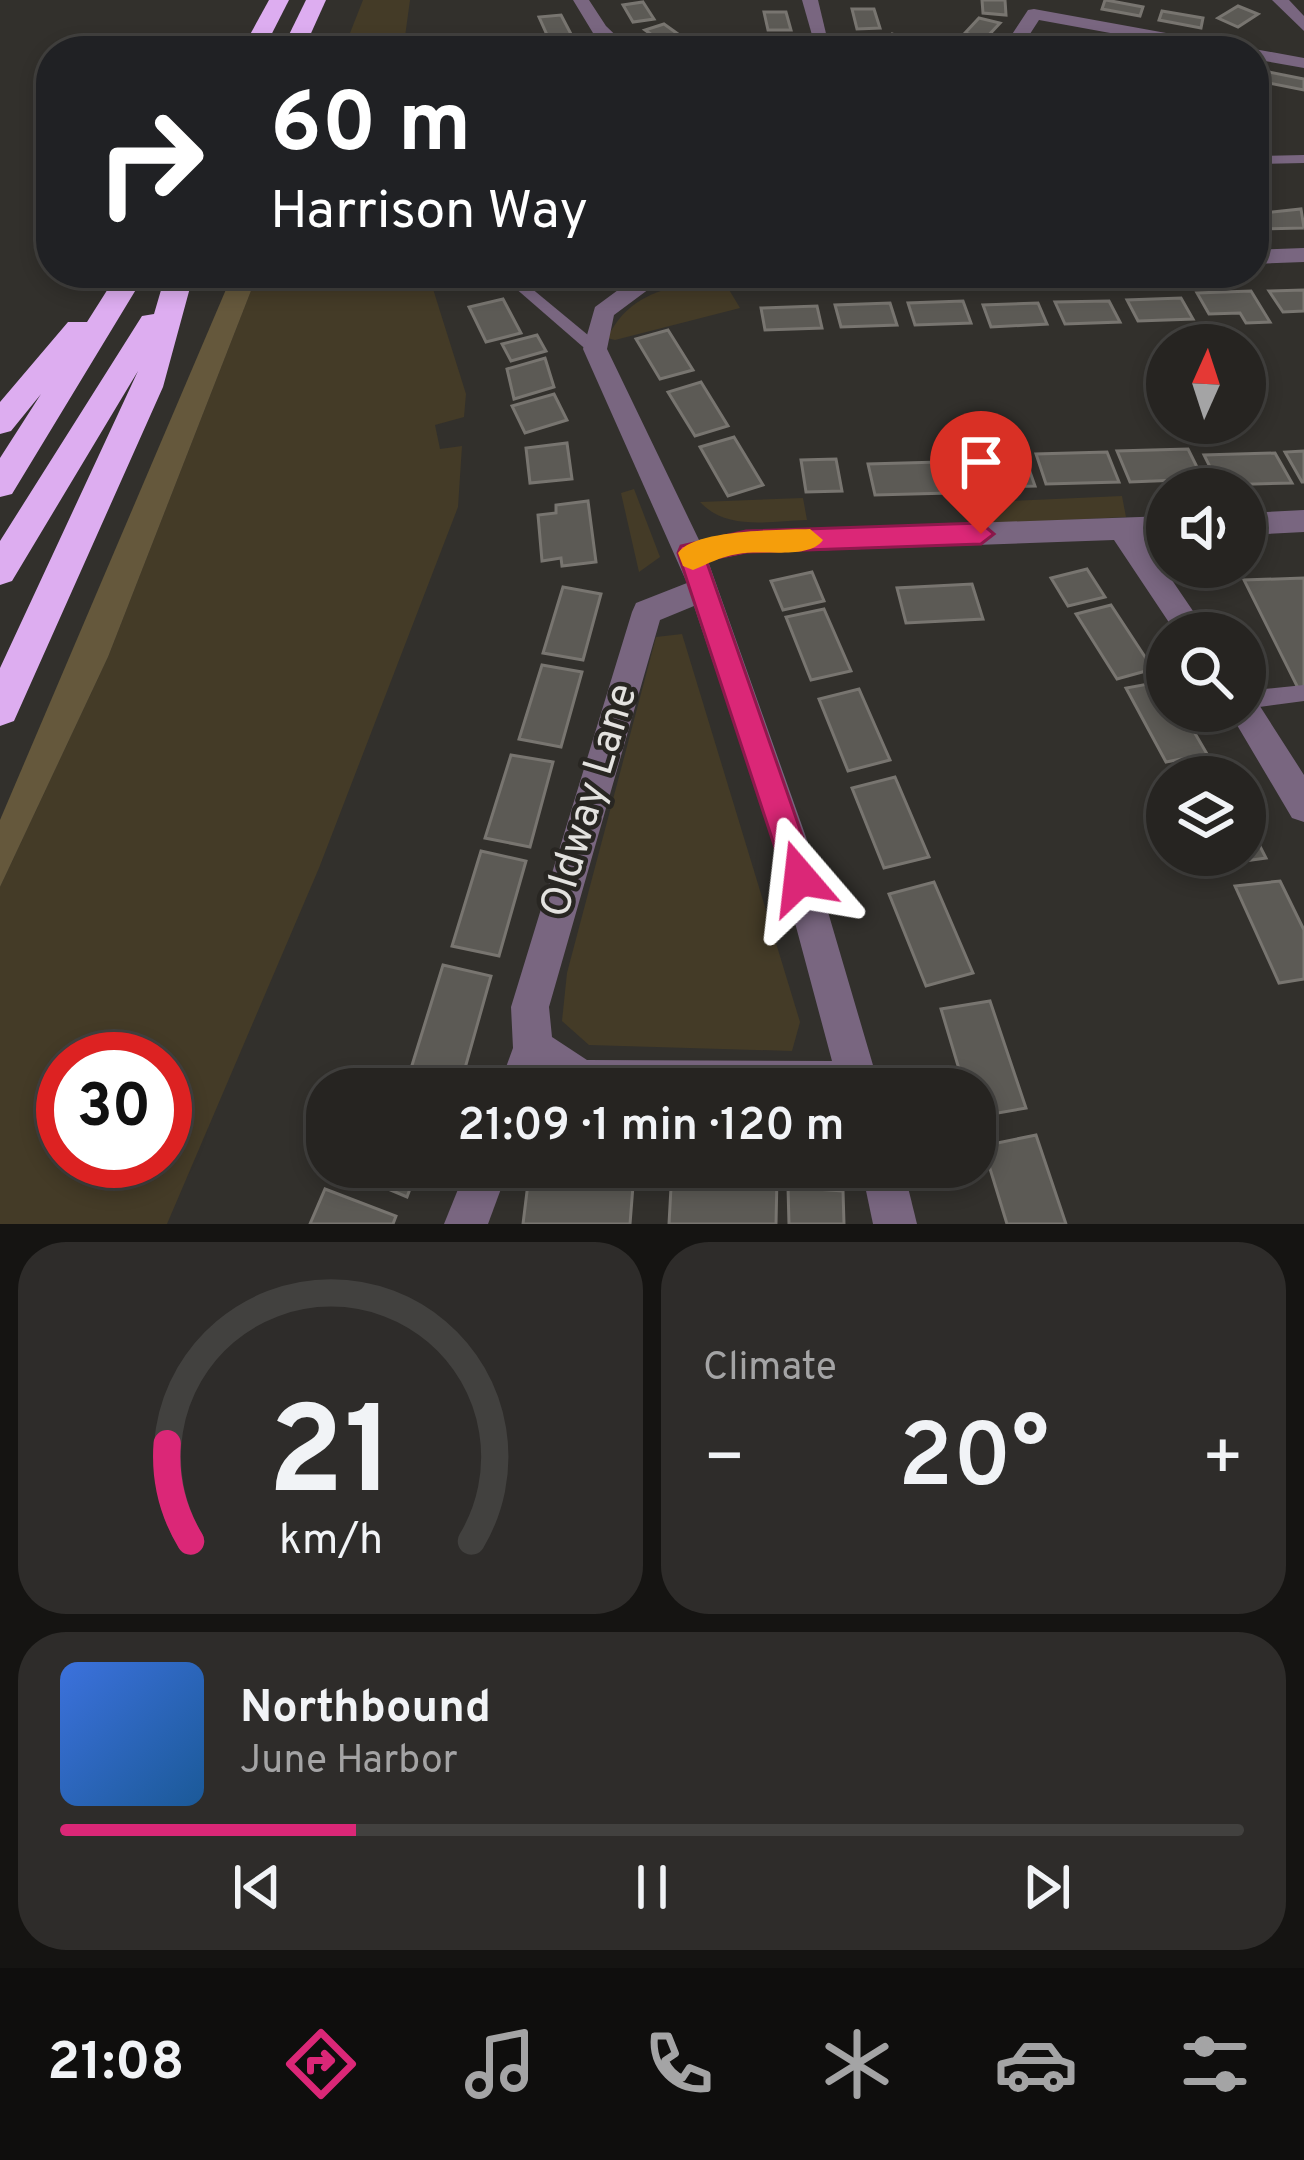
<!DOCTYPE html>
<html lang="en">
<head>
<meta charset="utf-8">
<style>
  body { margin:0; font-family:Overpass,sans-serif; background:#2e2c2a; color:#f1f3f6; height:100vh; display:flex; flex-direction:column; font-size:45px; white-space:nowrap }
  * { box-sizing:border-box; margin:0 }
  p { font-size:39px; color:#a4a4a5 }
  .icon { flex:none; width:66px; height:66px; fill:none; stroke:currentColor; stroke-width:2; stroke-linecap:round; stroke-linejoin:round }
  .map { position:relative; height:1224px; overflow:hidden }
  .details { display:flex; flex-direction:column; gap:18px; padding:18px; background:#151412; flex:1 }
  .details>* { flex:none }
  .top-card { position:absolute; left:36px; top:36px; width:1233px; height:252px; border-radius:48px; box-shadow:0 6px 18px #0003,0 0 0 3px #42413f; background:#202124; color:#fff; overflow:hidden }
  .needle { width:78px; rotate:3deg }
  .fabs { position:absolute; left:1146px; top:324px; display:grid; gap:24px }
  .fabs a { display:grid; place-items:center; width:120px; height:120px; border-radius:50%; background:#262421; box-shadow:0 6px 18px #0003,0 0 0 3px #42413f; font-size:60px }
  .speed { position:absolute; left:36px; top:1032px; display:flex; gap:24px; font-size:60px; font-weight:700; text-align:center }
  .speed>* { display:grid; place-content:center; width:156px; height:156px; border-radius:50%; background:#262421; box-shadow:0 6px 18px #0003,0 0 0 3px #42413f; line-height:1 }
  .speed .limit { border:18px solid #d22; background:#fff; color:#111 }
  .pin { position:absolute; display:grid; place-items:center; width:102px; height:102px; color:#fff; margin:-123px -51px; border-radius:50% 50% 50% 0; rotate:-45deg; box-shadow:0 0 12px #0007 }
  .pin .icon { rotate:45deg }
  .me { position:absolute; width:132px; margin:-66px; rotate:343deg; stroke-linejoin:round; filter:drop-shadow(0 0 9px #0008) }
  .turn { display:flex; align-items:center; gap:42px; height:252px; padding:0 36px; font-size:54px }
  .turn .icon { width:156px; height:156px; stroke-width:2.5 }
  .turn b { display:block; font-size:84px; line-height:102px }
  .big { font-size:90px; font-weight:600; line-height:1.1 }
  .details .tile { flex:1; display:flex; flex-direction:column; justify-content:center; gap:18px; min-width:0; padding:0 42px; border-radius:48px; background:#2e2c2a }
  .details .dial { align-items:center; gap:0 }
  .dial svg { height:312px; overflow:visible; fill:none; stroke:#42413f; stroke-width:7; stroke-linecap:round; text-anchor:middle }
  .dial text { fill:#f1f3f6; stroke:none }
  .song { display:flex; align-items:center; gap:36px }
  .cover { width:144px; height:144px; border-radius:18px; background:linear-gradient(135deg,hsl(220 70% 55%),hsl(210 70% 35%)) }
  .played { height:12px; border-radius:6px; background:linear-gradient(90deg,#db2777 25%,#42413f 25%) }
  .keys { display:flex; justify-content:space-around; direction:ltr }
  .heat { display:flex; justify-content:space-between; align-items:center; font-size:66px; direction:ltr }
  .details .tiles { flex:1; display:grid; gap:18px; grid-template-columns:1fr 1fr }
  .tile:last-child { grid-column:span 2 }
  .trip { position:absolute; left:306px; top:1068px; width:690px; height:120px; border-radius:48px; background:#262421; box-shadow:0 6px 18px #0003,0 0 0 3px #42413f; font-weight:600; line-height:120px; text-align:center }
  .tabs { display:flex; height:192px; justify-content:space-around; align-items:center; background:#0f0e0d; color:#a4a4a5 }
  .tabs .icon { width:84px; height:84px }
  .tabs .current { color:#db2777 }
  .tabs b { font-size:54px; color:#f1f3f6 }
  .map>svg:first-child { display:block }
  .green { fill:#443b27; fill-rule:evenodd }
  .forest { fill:#65583c }
  .building { fill:#5c5a55; stroke:#787570; stroke-width:3 }
  .lines { fill:none; stroke-linecap:round; stroke-linejoin:round }
  .service { fill:#796680; fill-rule:evenodd }
  .minor { fill:#796680; fill-rule:evenodd }
  .motorway { fill:#ddadf0; fill-rule:evenodd }
  .route { fill:#db2777; stroke:#8e194d; stroke-width:3 }
  .slow { fill:#f59e0b }
  .labels { text-anchor:middle; dominant-baseline:central; stroke-width:9; stroke-linejoin:round; paint-order:stroke }
  .street-label { font-size:42px; fill:#e3e2df; stroke:#282622 }
</style>
</head>
<body>
<div class="map">
<svg width="1304" height="1224" viewBox="0 0 1304 1224">
  <rect width="100%" height="100%" fill="#32302c"/>
  <g class="green">
    <path d="M363 0H410L403 51H343Z"/>
    <path d="M258 273H428L466 394 464 417 435 425 440 449 462 446 458 507 319 868 167 1224H0V887L108 657ZM63 1059H165V1161H63Z"/>
    <path d="M690 283H725L740 308 615 340 607 338C626 301 651 292 690 283Z"/>
    <path d="M634 489 660 557 639 572 621 493Z"/>
    <path d="M1122 496 1126 517 986 524 979 508 990 502Z"/>
    <path d="M803 498 807 520C769 521 727 531 700 502Z"/>
    <path d="M682 634 800 1022 792 1051 589 1045 562 1021 567 973 656 637Z"/>
  </g>
  <path class="forest" d="M233 273H258L108 657 0 887V820Z"/>
  <g class="building">
    <path d="M982 0H1005L1006 15 983 13Z"/>
    <path d="M1105 0H1106L1143 7 1140 16 1102 9Z"/>
    <path d="M643 2 654 19 633 22 623 5Z"/>
    <path d="M1238 6 1258 14 1238 27 1218 18Z"/>
    <path d="M852 9H874L880 28 857 29Z"/>
    <path d="M1162 11 1203 18 1201 28 1159 20Z"/>
    <path d="M764 12H786L791 30H768Z"/>
    <path d="M561 15 571 34 548 37 539 17Z"/>
    <path d="M979 18 1000 23 985 39 965 33Z"/>
    <path d="M664 24 685 39 666 45 645 30Z"/>
    <path d="M892 34 929 48 899 51 879 44Z"/>
    <path d="M1254 69 1304 79V90L1254 80Z"/>
    <path d="M1301 209 1304 228 1264 229 1254 214Z"/>
    <path d="M1304 290V311L1283 312 1269 291Z"/>
    <path d="M1251 291 1270 322 1246 323 1240 313 1209 314 1197 293Z"/>
    <path d="M1181 298 1193 319 1138 321 1127 300Z"/>
    <path d="M503 299 521 333 486 342 469 307Z"/>
    <path d="M963 301 971 323 915 325 908 303Z"/>
    <path d="M1109 301 1120 322 1065 324 1055 302Z"/>
    <path d="M890 303 897 325 841 327 835 305Z"/>
    <path d="M1038 303 1047 324 991 327 983 305Z"/>
    <path d="M817 306 822 328 765 330 761 308Z"/>
    <path d="M668 330 693 370 660 379 636 339Z"/>
    <path d="M537 335 546 351 511 361 502 344Z"/>
    <path d="M545 358 554 387 514 399 507 369Z"/>
    <path d="M701 382 728 426 695 436 668 392Z"/>
    <path d="M554 394 567 420 525 433 512 406Z"/>
    <path d="M734 437 763 485 728 496 700 447Z"/>
    <path d="M567 443 572 479 530 483 526 448Z"/>
    <path d="M1188 449 1203 479 1130 482 1117 451Z"/>
    <path d="M1304 451V482H1302L1285 452Z"/>
    <path d="M1107 452 1119 482 1046 484 1036 454Z"/>
    <path d="M1275 453 1292 483 1219 485 1204 455Z"/>
    <path d="M1024 455 1035 486 962 488 953 457Z"/>
    <path d="M836 459 842 491 806 492 801 460Z"/>
    <path d="M940 462 949 493 875 495 868 464Z"/>
    <path d="M588 501 596 562 562 566 561 558 542 561 538 515 556 513V505Z"/>
    <path d="M1087 569 1105 597 1068 606 1051 578Z"/>
    <path d="M812 572 824 601 783 610 771 581Z"/>
    <path d="M1304 578V691L1300 692 1244 580Z"/>
    <path d="M972 584 983 619 906 623 897 588Z"/>
    <path d="M563 587 601 594 583 660 543 653Z"/>
    <path d="M1111 605 1153 669 1117 679 1076 614Z"/>
    <path d="M824 609 851 671 811 680 786 617Z"/>
    <path d="M542 665 582 672 561 747 519 739Z"/>
    <path d="M1165 681 1167 711H1182L1207 754 1166 762 1126 688Z"/>
    <path d="M859 689 890 760 848 771 819 699Z"/>
    <path d="M511 755 553 762 530 847 485 838Z"/>
    <path d="M895 777 929 857 884 868 852 788Z"/>
    <path d="M1245 817 1266 858 1222 864 1218 855H1245Z"/>
    <path d="M481 851 526 861 499 956 452 946Z"/>
    <path d="M1280 881 1304 930V979L1279 983 1235 886Z"/>
    <path d="M934 882 973 973 926 986 889 894Z"/>
    <path d="M443 965 491 976 460 1086 409 1075Z"/>
    <path d="M990 1001 1026 1108 975 1117V1089H965L941 1009Z"/>
    <path d="M1036 1135 1066 1224H1007L983 1146Z"/>
    <path d="M336 1167H418L407 1197Z"/>
    <path d="M530 1167 634 1173 630 1224H523Z"/>
    <path d="M672 1169 777 1177 776 1224H669Z"/>
    <path d="M788 1187 843 1191 844 1224H789Z"/>
    <path d="M325 1189 396 1216 393 1224H310Z"/>
  </g>
  <g class="lines">
    <g class="service">
      <path d="M1304 155V163L1254 164V156Z"/>
      <path d="M498 273H513L600 345V353H590Z"/>
      <path d="M1304 685V701L1245 709V691Z"/>
    </g>
    <g class="minor">
      <path d="M573 0H589L606 26 632 51H613L593 33Z"/>
      <path d="M802 0H818L829 46 814 42Z"/>
      <path d="M1272 0H1289L1304 16V31Z"/>
      <path d="M1034 9 1304 58V68L1254 59V51H1209L1039 20 1019 51H1001L1028 10Z"/>
      <path d="M1304 248V262L1254 264V250Z"/>
      <path d="M654 273H691L649 289 614 315 607 349 699 540 747 531 1167 516V538L1144 539 1208 633H1176L1114 540 747 553 708 561 806 837 880 1089H560L542 1077 538 1089H498L513 1048 511 1007 632 612 636 603 687 583 583 349 595 307 633 279ZM694 606 772 837 832 1061 587 1060 552 1037 549 1007 660 620Z"/>
      <path d="M1304 510V532L1245 535V513Z"/>
      <path d="M1245 696 1256 700 1304 775V822L1292 818 1234 720 1229 711H1245Z"/>
      <path d="M467 1167H509L488 1224H444Z"/>
      <path d="M861 1167H903L917 1224H873Z"/>
    </g>
    <g class="motorway">
      <path d="M269 0H289L263 51H241Z"/>
      <path d="M306 0H326L303 51H281Z"/>
      <path d="M118 273H146L12 494 0 497V458L41 394 11 431 0 434V402L68 322H87Z"/>
      <path d="M166 273H194L163 387 14 721 0 726V668L138 371 12 581 0 585V541L142 316 154 314Z"/>
    </g>
  </g>
  <path class="route" d="M981 523 994 534 981 544 746 552 706 560 817 878 812 890 800 894 789 890 678 553 681 546 746 531Z"/>
  <path class="slow" d="M810 529 823 540C809 560 762 549 738 554 719 557 708 564 693 570L683 566 678 553C694 529 781 530 810 529Z"/>
  <g class="labels">
    <g class="street-label">
      <text transform="translate(591 801) rotate(-73)">Oldway Lane</text>
    </g>
  </g>
</svg>
<div class="fabs">
<a><svg class="needle" viewBox="-14 -14 28 28"><path d="M0-13l5 13h-10z" fill="#e53935"/><path d="M0 13l5-13h-10z" fill="#a4a4a5"/></svg></a>
<a><svg class="icon" aria-label="sound" viewBox="0 0 24 24"><path d="M4 9h4l5-4v14l-5-4H4zM17 9q2 3 0 6"/></svg></a>
<a><svg class="icon" aria-label="search" viewBox="0 0 24 24"><circle cx="10" cy="10" r="6"/><path d="M15 15l6 6"/></svg></a>
<a><svg class="icon" aria-label="layers" viewBox="0 0 24 24"><path d="M12 4l9 5-9 5-9-5zM3 14l9 5 9-5"/></svg></a>
</div>
<div class="speed"><div class="limit">30</div></div>
<div class="pin" style="left:981px;top:534px;background:#d93025"><svg class="icon" aria-label="arrive" viewBox="0 0 24 24"><path d="M6 21V4h12l-3 4 3 4H6"/></svg></div>
<svg class="me" style="left:800px;top:878px" viewBox="-20 -20 40 40"><path d="M0-17L14 15 0 8-14 15z" fill="#db2777" stroke="#fff" stroke-width="4"/></svg>
<div class="trip">21:09 · 1 min · 120 m</div>
<div class="top-card">
<div class="turn"><svg class="icon" aria-label="right" viewBox="0 0 24 24"><path d="M7 20v-9h11M14 6l5 5-5 5"/></svg><div><b>60 m</b>Harrison Way</div></div>
</div>
</div>
<section class="details">
<div class="tiles">
<div class="tile dial"><svg viewBox="0 0 100 80">
<path d="M14 69A42 42 0 1 1 86 69"/>
<path d="M14 69A42 42 0 0 1 8 44" stroke="#db2777"/>
<text x="50" y="56" font-size="32" font-weight="700">21</text>
<text x="50" y="72" font-size="11">km/h</text>
</svg></div>
<div class="tile"><p>Climate</p>
<div class="heat"><a>−</a><b class="big">20°</b><a>+</a></div>
</div>
<div class="tile">
<div class="song"><i class="cover"></i><div><b>Northbound</b><p>June Harbor</p></div></div>
<div class="played"></div>
<div class="keys"><svg class="icon" aria-label="previous" viewBox="0 0 24 24"><path d="M18 5L8 12l10 7zM5 5v14"/></svg><svg class="icon" aria-label="pause" viewBox="0 0 24 24"><path d="M8 5v14M16 5v14"/></svg><svg class="icon" aria-label="next" viewBox="0 0 24 24"><path d="M6 5l10 7-10 7zM19 5v14"/></svg></div>
</div>
</div>
</section>
<nav class="tabs">
<b>21:08</b>
<svg class="icon current" aria-label="directions" viewBox="0 0 24 24"><path d="M12 3l9 9-9 9-9-9zM9 14v-3h6M13 9l2 2-2 2"/></svg>
<svg class="icon" aria-label="music" viewBox="0 0 24 24"><path d="M9 18V5l10-2v13"/><circle cx="6" cy="18" r="3"/><circle cx="16" cy="16" r="3"/></svg>
<svg class="icon" aria-label="phone" viewBox="0 0 24 24"><path d="M5 4h4l2 5-3 2q2 4 5 5l2-3 5 2v4C11 20 4 13 5 4z"/></svg>
<svg class="icon" aria-label="climate" viewBox="0 0 24 24"><path d="M12 3v18M4 7l16 10M4 17L20 7"/></svg>
<svg class="icon" aria-label="car" viewBox="0 0 24 24"><path d="M5 17H2v-5l4-1 3-4h7l3 4 3 1v5h-3M9 17h6M6 11h13"/><circle cx="7" cy="17" r="2"/><circle cx="17" cy="17" r="2"/></svg>
<svg class="icon" aria-label="filters" viewBox="0 0 24 24"><path d="M4 7h16M4 17h16"/><circle cx="9" cy="7" r="2"/><circle cx="15" cy="17" r="2"/></svg>
</nav>
</body>
</html>
